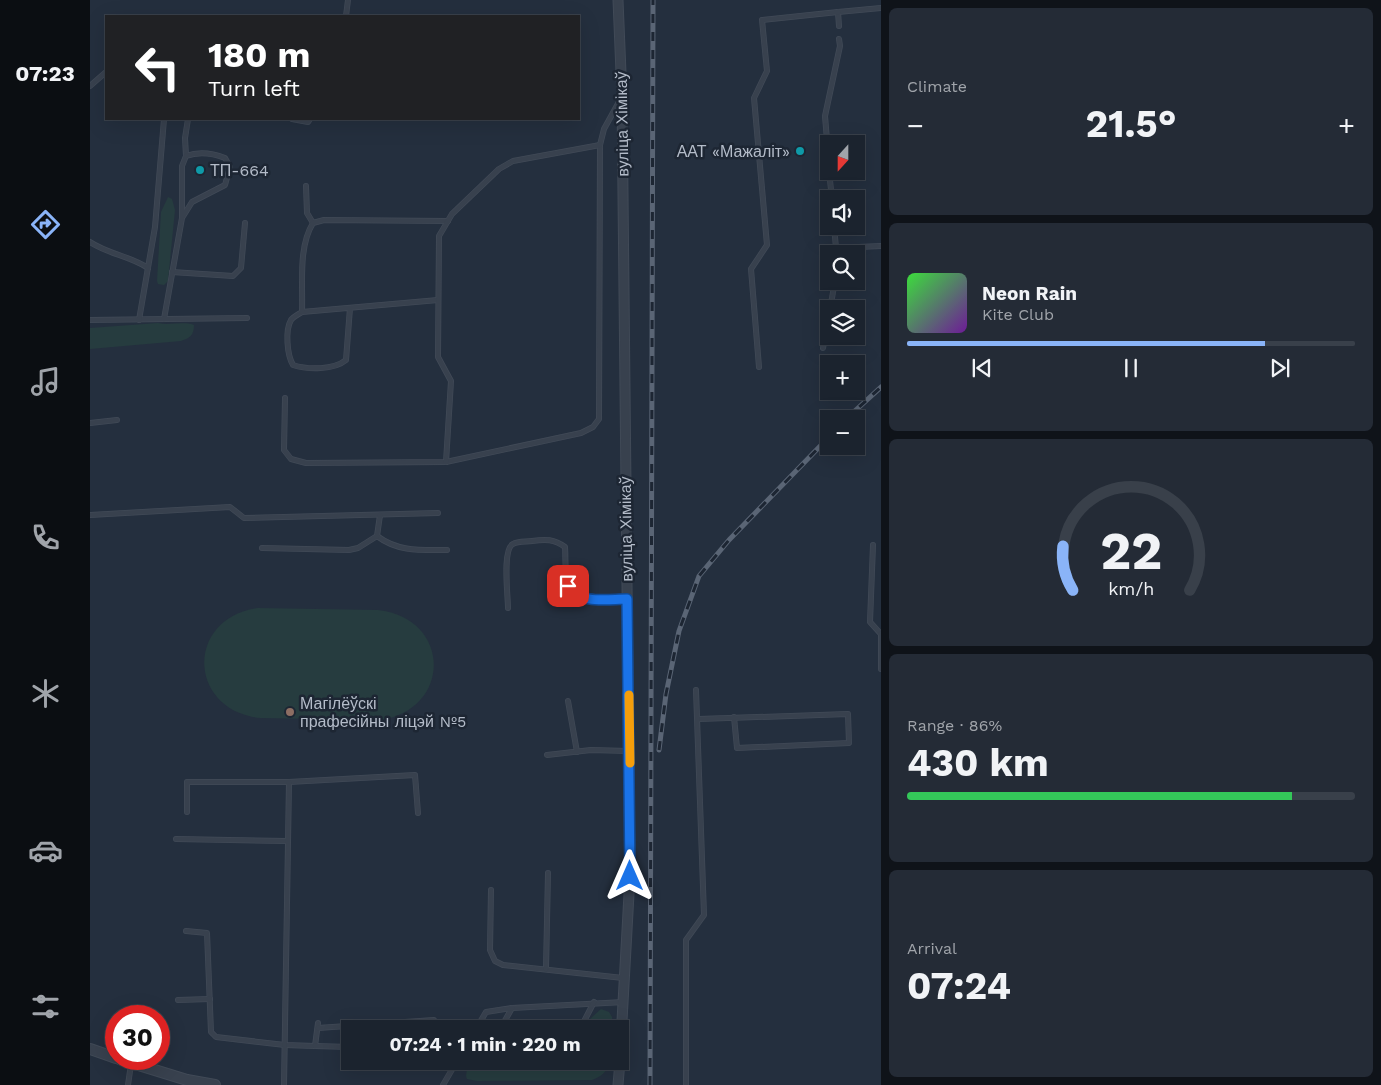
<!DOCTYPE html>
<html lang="en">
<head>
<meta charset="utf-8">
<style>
  body { margin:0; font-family:"Work Sans",sans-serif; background:#242b36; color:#f1f3f6; height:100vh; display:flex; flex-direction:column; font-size:19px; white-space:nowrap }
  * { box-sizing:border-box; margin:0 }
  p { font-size:16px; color:#a0a4aa }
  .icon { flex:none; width:28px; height:28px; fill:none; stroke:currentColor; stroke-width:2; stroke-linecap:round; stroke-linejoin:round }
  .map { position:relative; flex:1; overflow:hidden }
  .drawer { display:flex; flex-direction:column; gap:8px; padding:8px; background:#0f1319; width:500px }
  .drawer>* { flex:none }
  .banner { position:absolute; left:15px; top:15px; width:475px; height:105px; border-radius:0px; box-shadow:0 5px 20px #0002,0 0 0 1px #39404a; background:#202124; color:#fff; overflow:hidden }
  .needle { width:32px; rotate:201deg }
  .tools { position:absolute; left:730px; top:135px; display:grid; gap:10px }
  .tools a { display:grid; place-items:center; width:45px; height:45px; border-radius:0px; background:#1b232e; box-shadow:0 5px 20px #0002,0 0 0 1px #39404a; font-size:25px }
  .speed { position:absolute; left:15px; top:1005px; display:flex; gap:10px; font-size:25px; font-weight:700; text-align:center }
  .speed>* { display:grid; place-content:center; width:65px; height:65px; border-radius:50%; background:#1b232e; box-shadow:0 5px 20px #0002,0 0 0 1px #39404a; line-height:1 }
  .speed .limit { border:8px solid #d22; background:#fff; color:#111 }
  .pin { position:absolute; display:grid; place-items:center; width:42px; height:42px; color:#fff; margin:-21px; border-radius:10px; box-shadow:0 2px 8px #0006 }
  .me { position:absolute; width:55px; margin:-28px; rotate:0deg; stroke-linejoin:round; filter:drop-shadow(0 0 4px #0008) }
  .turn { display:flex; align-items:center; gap:18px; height:105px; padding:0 20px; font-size:22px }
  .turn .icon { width:65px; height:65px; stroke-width:2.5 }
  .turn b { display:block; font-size:35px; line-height:42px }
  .big { font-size:38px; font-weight:700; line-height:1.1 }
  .drawer .tile { flex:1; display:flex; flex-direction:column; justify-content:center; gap:8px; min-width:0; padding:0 18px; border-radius:8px; background:#242b36 }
  .drawer .dial { align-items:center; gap:0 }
  .dial svg { height:130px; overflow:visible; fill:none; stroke:#39404a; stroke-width:7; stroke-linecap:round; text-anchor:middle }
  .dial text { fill:#f1f3f6; stroke:none }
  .song { display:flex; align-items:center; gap:15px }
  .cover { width:60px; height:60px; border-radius:8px; background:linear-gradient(135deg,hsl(120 70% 55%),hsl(280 70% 35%)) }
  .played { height:5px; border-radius:2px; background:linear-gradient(90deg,#8ab4f8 80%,#39404a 80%) }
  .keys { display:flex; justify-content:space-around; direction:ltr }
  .heat { display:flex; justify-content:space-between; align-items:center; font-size:28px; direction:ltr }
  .charge { height:8px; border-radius:4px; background:linear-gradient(90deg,#34c759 86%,#39404a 0) }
  .trip { position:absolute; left:251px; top:1020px; width:288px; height:50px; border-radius:0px; background:#1b232e; box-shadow:0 5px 20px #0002,0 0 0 1px #39404a; font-weight:700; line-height:50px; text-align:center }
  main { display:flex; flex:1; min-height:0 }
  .menu { display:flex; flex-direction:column; width:90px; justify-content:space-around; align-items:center; background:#0b0e12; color:#a0a4aa }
  .menu .icon { width:35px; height:35px }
  .menu .current { color:#8ab4f8 }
  .menu b { font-size:22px; color:#f1f3f6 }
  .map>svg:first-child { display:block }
  .green { fill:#263c3f }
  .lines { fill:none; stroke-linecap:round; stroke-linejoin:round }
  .service-casing { stroke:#414a57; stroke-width:6 }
  .minor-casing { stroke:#414a57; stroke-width:11 }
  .tertiary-casing { stroke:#414a57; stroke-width:12 }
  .service { stroke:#38414e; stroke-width:4.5 }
  .minor { stroke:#38414e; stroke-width:9 }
  .tertiary { stroke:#38414e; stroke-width:10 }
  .rail-casing { stroke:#5a6575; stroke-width:5 }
  .rail { stroke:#1d2633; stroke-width:3; stroke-dasharray:9; stroke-linecap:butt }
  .route-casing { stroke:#114b97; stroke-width:12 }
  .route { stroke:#1a73e8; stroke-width:9 }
  .slow { stroke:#f59e0b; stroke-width:9 }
  .culture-dot { fill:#0f9aa8; stroke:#1d2633; stroke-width:2 }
  .education-dot { fill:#8d6e63; stroke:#1d2633; stroke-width:2 }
  .labels { text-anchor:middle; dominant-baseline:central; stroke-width:5; stroke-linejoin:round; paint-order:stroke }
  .street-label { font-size:16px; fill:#b4bcc9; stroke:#1d2633 }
  .poi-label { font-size:16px; fill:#b4bcc9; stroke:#1d2633; text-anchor:start }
</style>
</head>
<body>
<main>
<nav class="menu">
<b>07:23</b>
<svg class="icon current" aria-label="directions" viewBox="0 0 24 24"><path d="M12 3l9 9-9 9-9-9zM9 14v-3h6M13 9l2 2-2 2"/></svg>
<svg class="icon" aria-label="music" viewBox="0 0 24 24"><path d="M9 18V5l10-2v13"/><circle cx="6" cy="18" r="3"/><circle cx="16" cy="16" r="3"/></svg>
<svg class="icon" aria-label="phone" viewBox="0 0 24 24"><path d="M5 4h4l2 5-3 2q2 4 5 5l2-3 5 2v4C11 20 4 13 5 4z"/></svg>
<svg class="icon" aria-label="climate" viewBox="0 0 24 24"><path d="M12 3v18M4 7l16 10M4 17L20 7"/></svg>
<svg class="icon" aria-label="car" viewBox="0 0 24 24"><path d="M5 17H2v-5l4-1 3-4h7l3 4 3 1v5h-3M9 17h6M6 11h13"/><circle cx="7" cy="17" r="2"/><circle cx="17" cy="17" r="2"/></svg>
<svg class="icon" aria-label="filters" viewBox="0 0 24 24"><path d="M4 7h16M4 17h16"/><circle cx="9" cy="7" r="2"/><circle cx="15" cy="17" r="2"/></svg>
</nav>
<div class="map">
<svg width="791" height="1085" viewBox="0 0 791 1085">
  <rect width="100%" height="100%" fill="#242f3e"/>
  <g class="green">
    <path d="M78 197 82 199 85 210 78 281 74 285 68 284 67 281 71 212Z"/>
    <path d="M68 323C80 326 92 321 104 325 104 335 100 338 91 341L0 349V328Z"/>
    <path d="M168 608 288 610C361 618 363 709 290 720L170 718C97 710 95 618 168 608Z"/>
    <path d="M511 1009 519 1012 522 1017V1029H496L500 1019Z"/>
    <path d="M485 1061H520C517 1072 512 1076 502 1080L387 1081 377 1079 376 1076 377 1068 382 1063H483Z"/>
  </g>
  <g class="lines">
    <g class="service-casing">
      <g id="service">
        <path d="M256 16 258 0"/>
        <path d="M749 26 748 12 791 8"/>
        <path d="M0 86 16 72"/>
        <path d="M202 119 218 122 220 119"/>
        <path d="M96 156 95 138 98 119"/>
        <path d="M739 164 735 116 750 46 749 39"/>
        <path d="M739 171 742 199"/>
        <path d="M216 186 217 213 223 223"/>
        <path d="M744 226 746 248 791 246"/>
        <path d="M0 242C18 254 40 256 58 268"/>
        <path d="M82 272 143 276 151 268 155 223"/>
        <path d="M260 308 256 360C244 370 218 370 203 365 197 355 195 330 201 320 203 317 209 314 212 312L348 300"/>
        <path d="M740 309 745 281"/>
        <path d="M212 312C213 284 208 247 223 223L234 220 358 221"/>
        <path d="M74 319 92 218 102 202 135 185 140 167 135 158C122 153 110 151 96 156L92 166V218"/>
        <path d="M0 320 157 318"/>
        <path d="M49 320 65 227 74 119"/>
        <path d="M733 348 739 318"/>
        <path d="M669 367 661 269 677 245 664 98 677 71 672 20 748 12"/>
        <path d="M195 398 194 450 201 459 216 463 356 462 491 433 503 427 509 419 510 145 514 129 530 100"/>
        <path d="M0 423 27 420"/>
        <path d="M356 462 361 381 348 357 349 236 362 214 409 169 423 161 510 145"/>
        <path d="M0 515 140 507 154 518 348 513"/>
        <path d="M287 536C308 552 331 550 357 550"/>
        <path d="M783 545 780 622 790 633"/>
        <path d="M172 548 259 550 268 548 287 536 290 515"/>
        <path d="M418 608C418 596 412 549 423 544 428 541 437 542 442 541 456 539 464 539 475 547 476 559 474 576 479 587 486 605 522 599 537 599"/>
        <path d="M791 633V669"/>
        <path d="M478 701 487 752"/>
        <path d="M609 719 758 714 759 743 647 748 644 717"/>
        <path d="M457 755 501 750 538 751"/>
        <path d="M97 812V782H199L325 775 328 813"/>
        <path d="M86 839 197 841"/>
        <path d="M401 890 400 950 405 961 413 965 533 978"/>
        <path d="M96 931 117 933 121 1032 126 1037 195 1045 225 1046 228 1023"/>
        <path d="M456 969 458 873"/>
        <path d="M88 1000 120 999"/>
        <path d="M413 1024 422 1008 534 1002"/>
        <path d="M228 1028 344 1020 348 1029"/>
        <path d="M386 1029 396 1012 422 1008"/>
        <path d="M490 1029 504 1002"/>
        <path d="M225 1046 260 1047"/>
        <path d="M38 1085 41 1064"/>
        <path d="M194 1085 199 782"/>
        <path d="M353 1085 367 1061"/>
        <path d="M596 1085V940L614 915 606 690"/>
      </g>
    </g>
    <g class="minor-casing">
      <g id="minor">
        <path d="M528 0 532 97 540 876 530 1057"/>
        <path d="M528 1085 530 1061"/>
      </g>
    </g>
    <g class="tertiary-casing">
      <g id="tertiary">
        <path d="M0 1049 26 1058"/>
        <path d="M29 1059 97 1080 125 1085"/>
      </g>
    </g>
    <use href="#service" class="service"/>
    <use href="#minor" class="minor"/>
    <use href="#tertiary" class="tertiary"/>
    <g class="rail-casing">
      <g id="rail">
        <path d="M756 419 791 387"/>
        <path d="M569 750 576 694 589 631 609 576 639 540 739 437"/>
        <path d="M560 1085 563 0"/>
      </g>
    </g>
    <use href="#rail" class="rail"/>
  </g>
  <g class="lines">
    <g class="route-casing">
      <path id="route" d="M478 586C490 605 518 599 537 599L540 876"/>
    </g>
    <use href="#route" class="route"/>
    <path class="slow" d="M539 695 540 763"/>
  </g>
  <g class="culture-dot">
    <circle cx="710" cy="151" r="5"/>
    <circle cx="110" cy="170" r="5"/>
  </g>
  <circle class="education-dot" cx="200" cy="712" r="5"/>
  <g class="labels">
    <g class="street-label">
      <text transform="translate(532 124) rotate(-91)">вуліца Хімікаў</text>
      <text transform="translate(536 529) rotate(-91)">вуліца Хімікаў</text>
    </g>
    <g class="poi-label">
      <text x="700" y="151" text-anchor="end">ААТ «Мажаліт»</text>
      <text x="120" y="170">ТП-664</text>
      <text x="210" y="703">Магілёўскі<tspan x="210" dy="18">прафесійны ліцэй №5</tspan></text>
    </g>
  </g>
</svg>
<div class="tools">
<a><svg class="needle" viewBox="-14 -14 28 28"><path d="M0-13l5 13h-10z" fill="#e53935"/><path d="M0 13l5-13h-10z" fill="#a0a4aa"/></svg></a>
<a><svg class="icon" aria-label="sound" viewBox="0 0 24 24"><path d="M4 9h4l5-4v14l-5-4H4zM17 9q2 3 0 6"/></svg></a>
<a><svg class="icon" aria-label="search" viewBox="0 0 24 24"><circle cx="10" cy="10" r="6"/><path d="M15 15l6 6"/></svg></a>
<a><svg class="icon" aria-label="layers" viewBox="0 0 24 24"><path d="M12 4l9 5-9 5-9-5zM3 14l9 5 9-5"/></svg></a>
<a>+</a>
<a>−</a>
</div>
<div class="speed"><div class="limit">30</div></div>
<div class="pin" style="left:478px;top:586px;background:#d93025"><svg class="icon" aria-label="arrive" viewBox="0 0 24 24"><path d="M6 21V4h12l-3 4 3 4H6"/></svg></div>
<svg class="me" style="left:540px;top:876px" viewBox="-20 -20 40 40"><path d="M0-17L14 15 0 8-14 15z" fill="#1a73e8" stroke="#fff" stroke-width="4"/></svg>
<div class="trip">07:24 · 1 min · 220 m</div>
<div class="banner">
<div class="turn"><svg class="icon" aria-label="left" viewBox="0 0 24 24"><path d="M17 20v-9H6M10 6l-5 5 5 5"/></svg><div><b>180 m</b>Turn left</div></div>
</div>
</div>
<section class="drawer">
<div class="tile"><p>Climate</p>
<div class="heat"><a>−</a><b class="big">21.5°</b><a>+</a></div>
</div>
<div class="tile">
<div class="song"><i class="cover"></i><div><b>Neon Rain</b><p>Kite Club</p></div></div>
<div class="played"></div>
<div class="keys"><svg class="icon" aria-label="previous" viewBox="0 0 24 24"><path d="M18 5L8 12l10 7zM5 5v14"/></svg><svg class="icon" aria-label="pause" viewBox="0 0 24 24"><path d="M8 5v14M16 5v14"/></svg><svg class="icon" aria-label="next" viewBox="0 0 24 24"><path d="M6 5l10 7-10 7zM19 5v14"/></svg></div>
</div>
<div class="tile dial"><svg viewBox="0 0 100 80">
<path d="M14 69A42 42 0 1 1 86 69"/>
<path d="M14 69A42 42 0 0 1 8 42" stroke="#8ab4f8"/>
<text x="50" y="56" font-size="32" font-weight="700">22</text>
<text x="50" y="72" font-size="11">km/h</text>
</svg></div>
<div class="tile"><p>Range · 86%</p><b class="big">430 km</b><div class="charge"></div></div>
<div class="tile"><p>Arrival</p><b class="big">07:24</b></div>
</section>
</main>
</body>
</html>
